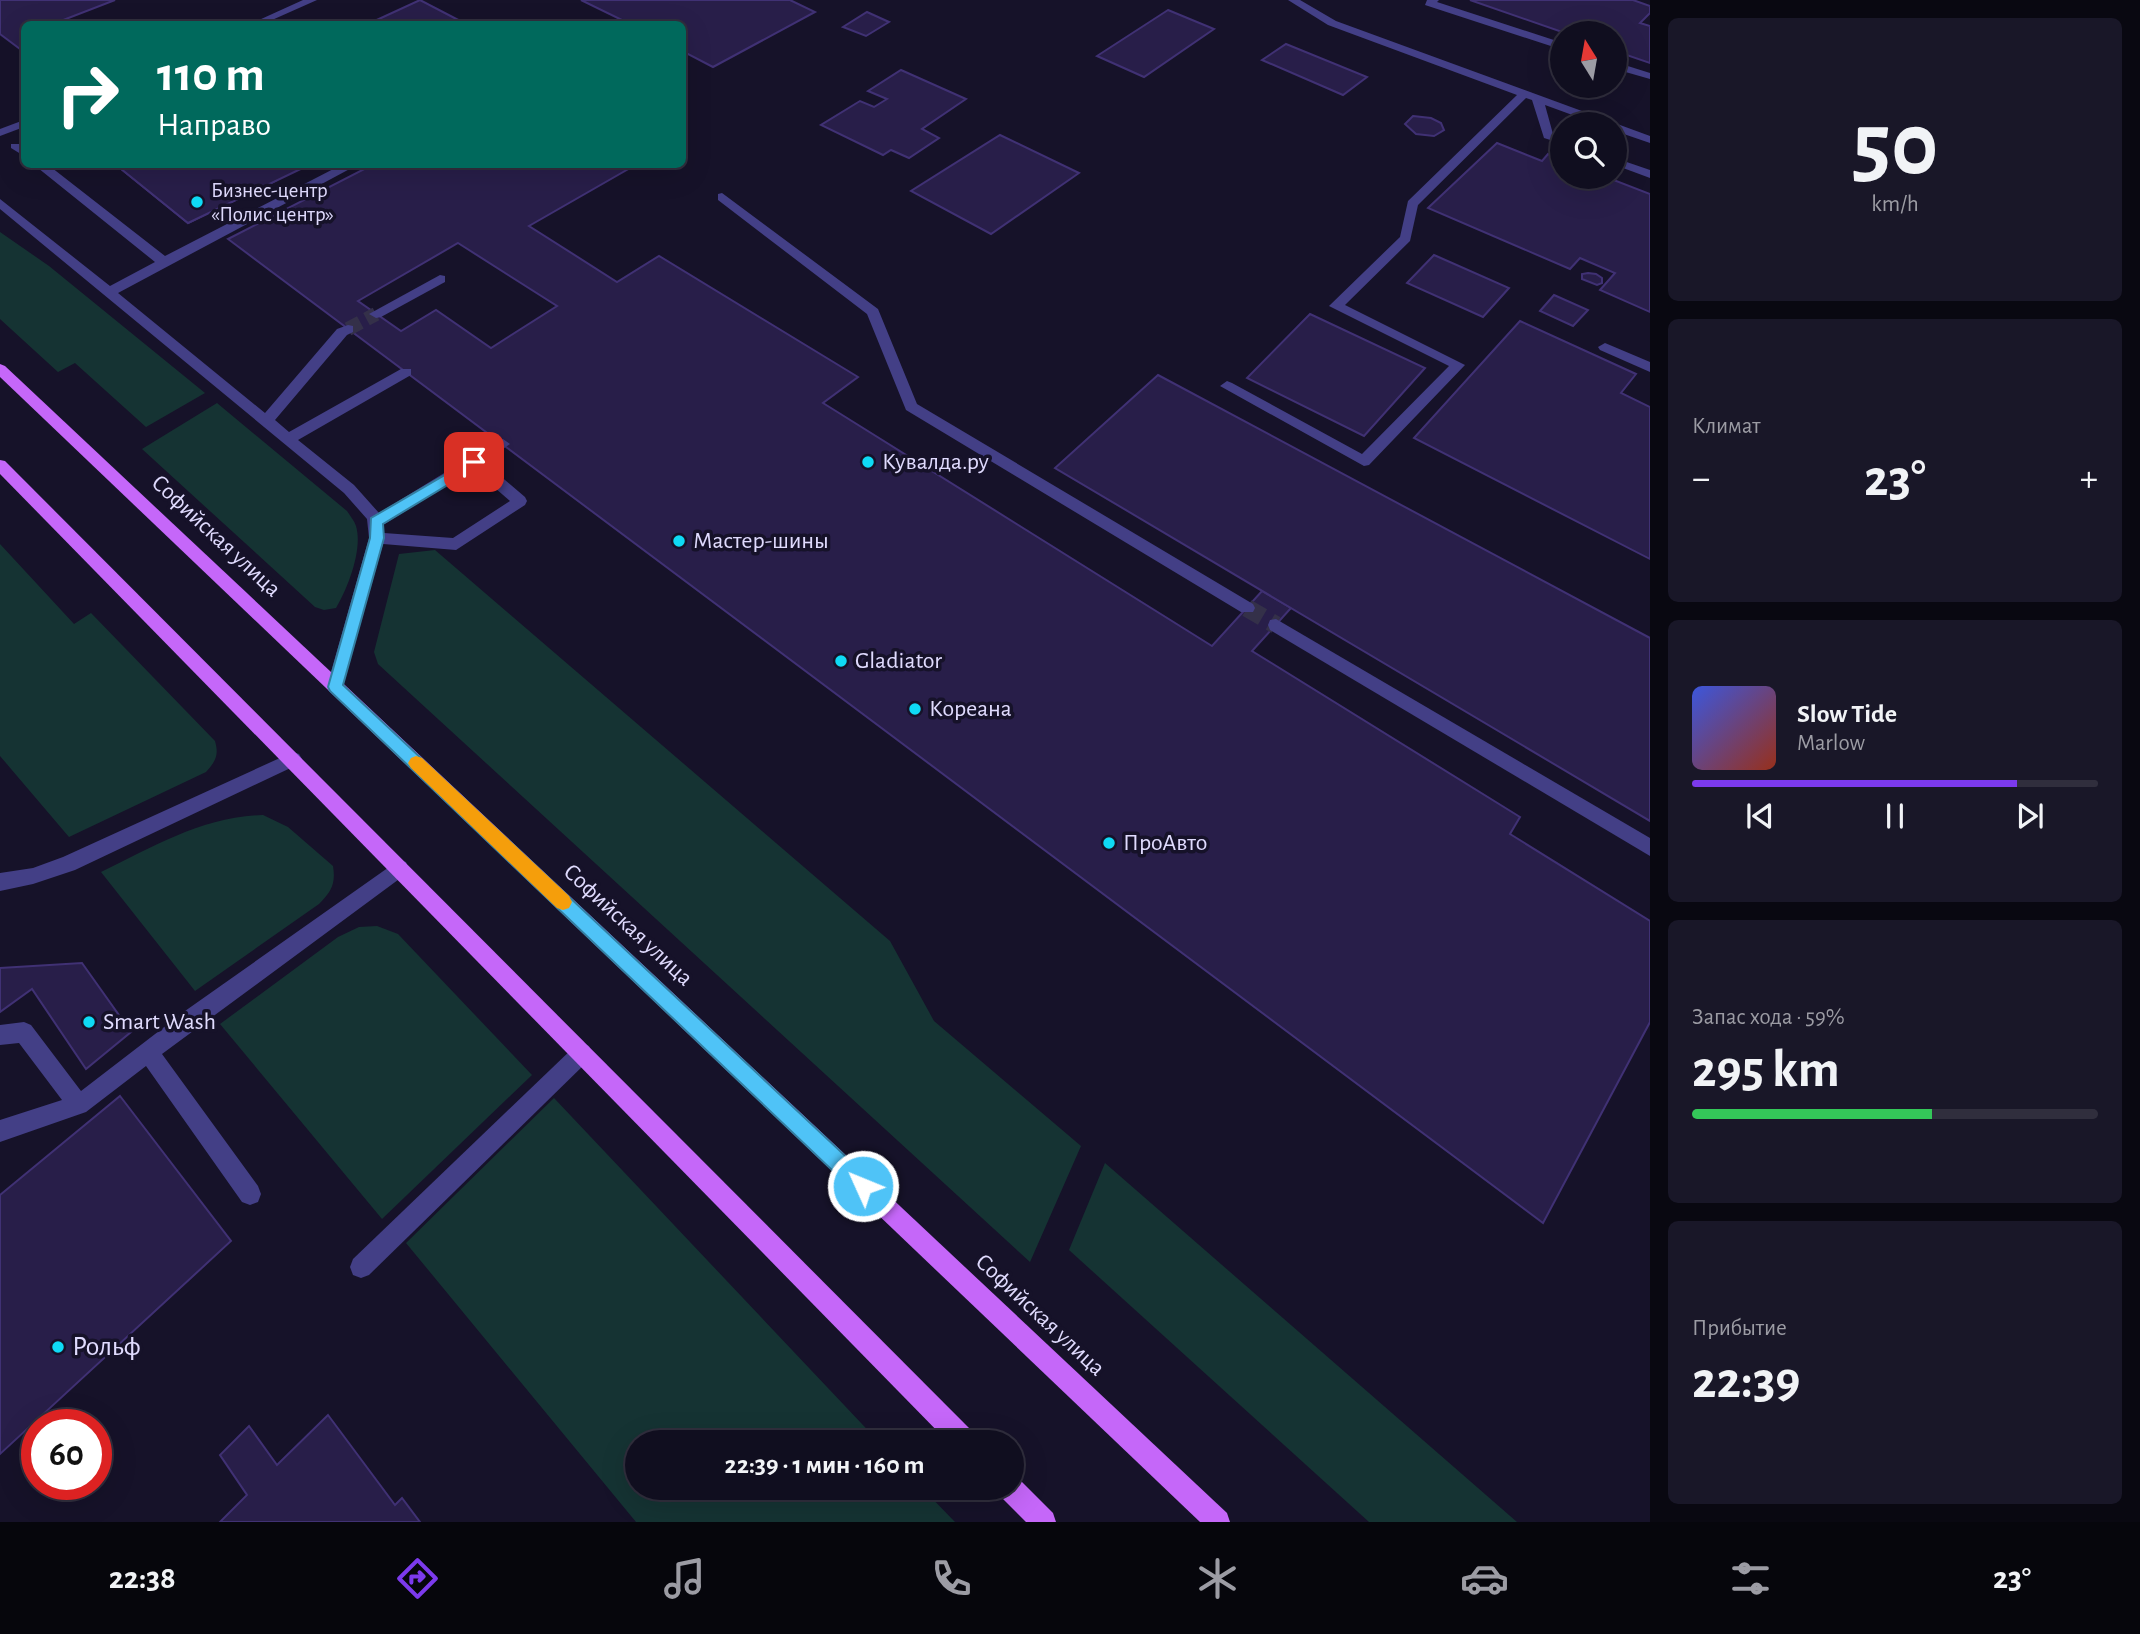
<!DOCTYPE html>
<html lang="ru">
<head>
<meta charset="utf-8">
<style>
  body { margin:0; font-family:"Alegreya Sans",sans-serif; background:#191728; color:#f1f3f6; height:100vh; display:flex; flex-direction:column; font-size:26px; white-space:nowrap }
  * { box-sizing:border-box; margin:0 }
  p { font-size:23px; color:#9c9ca4 }
  .icon { flex:none; width:38px; height:38px; fill:none; stroke:currentColor; stroke-width:2; stroke-linecap:round; stroke-linejoin:round }
  .map { position:relative; flex:1; overflow:hidden }
  .drawer { display:flex; flex-direction:column; gap:18px; padding:18px; background:#090811; width:490px }
  .drawer>* { flex:none }
  .guide { position:absolute; left:21px; top:21px; width:665px; height:147px; border-radius:10px; box-shadow:0 7px 28px #0002,0 0 0 2px #302e3d; background:#00695c; color:#fff; overflow:hidden }
  .needle { width:46px; rotate:349deg }
  .fabs { position:absolute; left:1550px; top:21px; display:grid; gap:14px }
  .fabs a { display:grid; place-items:center; width:77px; height:77px; border-radius:50%; background:#100e1f; box-shadow:0 7px 28px #0002,0 0 0 2px #302e3d; font-size:35px }
  .speed { position:absolute; left:21px; top:1409px; display:flex; gap:14px; font-size:35px; font-weight:700; text-align:center }
  .speed>* { display:grid; place-content:center; width:91px; height:91px; border-radius:50%; background:#100e1f; box-shadow:0 7px 28px #0002,0 0 0 2px #302e3d; line-height:1 }
  .speed .limit { border:10px solid #d22; background:#fff; color:#111 }
  .pin { position:absolute; display:grid; place-items:center; width:60px; height:60px; color:#fff; margin:-30px; border-radius:14px; box-shadow:0 4px 10px #0006 }
  .me { position:absolute; width:77px; margin:-38px; rotate:314deg; stroke-linejoin:round; filter:drop-shadow(0 0 5px #0008) }
  .turn { display:flex; align-items:center; gap:24px; height:147px; padding:0 21px; font-size:32px }
  .turn .icon { width:91px; height:91px; stroke-width:2.5 }
  .turn b { display:block; font-size:49px; line-height:60px }
  .big { font-size:52px; font-weight:600; line-height:1.1 }
  .drawer .tile { flex:1; display:flex; flex-direction:column; justify-content:center; gap:10px; min-width:0; padding:0 24px; border-radius:10px; background:#191728 }
  .drawer .dial { align-items:center; gap:0 }
  .dial b { font-size:91px; line-height:1 }
  .song { display:flex; align-items:center; gap:21px }
  .cover { width:84px; height:84px; border-radius:10px; background:linear-gradient(135deg,hsl(230 70% 55%),hsl(10 70% 35%)) }
  .played { height:7px; border-radius:4px; background:linear-gradient(90deg,#7c3aed 80%,#302e3d 80%) }
  .keys { display:flex; justify-content:space-around; direction:ltr }
  .heat { display:flex; justify-content:space-between; align-items:center; font-size:38px; direction:ltr }
  .charge { height:10px; border-radius:5px; background:linear-gradient(90deg,#34c759 59%,#302e3d 0) }
  .trip { position:absolute; left:625px; top:1430px; width:399px; height:70px; border-radius:35px; background:#100e1f; box-shadow:0 7px 28px #0002,0 0 0 2px #302e3d; font-weight:600; line-height:70px; text-align:center }
  .tab-bar { display:flex; height:112px; justify-content:space-around; align-items:center; background:#06060c; color:#9c9ca4 }
  .tab-bar .icon { width:49px; height:49px }
  .tab-bar .on { color:#7c3aed }
  .tab-bar b { font-size:32px; color:#f1f3f6 }
  main { display:flex; flex:1; min-height:0 }
  .map>svg:first-child { display:block }
  .green { fill:#153333 }
  .building { fill:#281e49; stroke:#403174; stroke-width:2; fill-rule:evenodd }
  .lines { fill:none; stroke-linecap:round; stroke-linejoin:round }
  .minor-tunnel-far1 { stroke:#343049; stroke-width:14; stroke-dasharray:14 7; stroke-linecap:butt }
  .minor-tunnel { stroke:#343049; stroke-width:18; stroke-dasharray:18 9; stroke-linecap:butt }
  .minor { fill:#433f86; fill-rule:evenodd }
  .major { fill:#c567f9; fill-rule:evenodd }
  .route { fill:#4fc3f7; stroke:#337fa1; stroke-width:2 }
  .slow { fill:#f59e0b }
  .poi-dot { fill:#0fdaf5; stroke:#161229; stroke-width:2.5 }
  .labels { text-anchor:middle; dominant-baseline:central; stroke-width:7; stroke-linejoin:round; paint-order:stroke }
  .far-poi-label { font-size:21px; fill:#e0dbfe; stroke:#161229; text-anchor:start }
  .poi-label { font-size:24px; fill:#e0dbfe; stroke:#161229; text-anchor:start }
  .street-label { font-size:24px; fill:#e0dbfe; stroke:#161229 }
  .near-poi-label { font-size:28px; fill:#e0dbfe; stroke:#161229; text-anchor:start }
</style>
</head>
<body>
<main>
<div class="map">
<svg width="1650" height="1522" viewBox="0 0 1650 1522">
  <rect width="100%" height="100%" fill="#161229"/>
  <g class="green">
    <path d="M0 232 49 266 205 393 146 427 75 363 58 372 0 319Z"/>
    <path d="M217 403 347 511C350 516 354 520 356 526 363 549 348 588 336 608L324 610 315 607 142 449Z"/>
    <path d="M0 544 74 624 91 613 215 741C219 755 216 761 206 772L69 837 0 756Z"/>
    <path d="M435 550 890 941 934 1021 1081 1146 1030 1262 378 664 374 652 399 554Z"/>
    <path d="M263 815 288 827 333 866C336 884 331 892 319 904L195 991 101 872C155 846 202 817 263 815Z"/>
    <path d="M377 926 398 934 532 1075 382 1219 220 1024 338 937 359 927Z"/>
    <path d="M554 1098 879 1442H637V1488H922L955 1522H636L406 1243Z"/>
    <path d="M1105 1163 1517 1522H1369L1069 1250Z"/>
  </g>
  <g class="building">
    <path d="M0 0H115L58 22 61 24H24V52L0 34Z"/>
    <path d="M420 0 466 24H368Z"/>
    <path d="M581 0H790L815 12 713 67 682 51V24H630Z"/>
    <path d="M1470 0H1633L1650 6V13L1640 23 1650 26V63L1615 51V33H1565Z"/>
    <path d="M1168 10 1214 29 1144 77 1097 56Z"/>
    <path d="M867 12 889 22 866 36 843 27Z"/>
    <path d="M1286 44 1367 77 1343 95 1262 60Z"/>
    <path d="M901 70 966 99 922 129 939 138 909 158 891 150 883 155 821 125 860 101 874 107 887 99 868 91Z"/>
    <path d="M1413 116 1431 118 1441 123 1444 130 1434 136 1416 134 1405 124Z"/>
    <path d="M1000 135 1079 173 991 234 911 191Z"/>
    <path d="M1497 143 1542 161 1548 154 1563 160V177H1606L1650 194V312L1600 290 1615 273 1580 258 1570 269 1428 208Z"/>
    <path d="M115 164H253L275 181 188 223Z"/>
    <path d="M115 164H311L188 223Z"/>
    <path d="M374 164H637L529 226 617 282 659 256 858 377 823 403 1212 646 1262 591 1291 608 1252 651 1520 817 1510 834 1650 921V1022L1543 1223 228 239ZM458 243 557 306 491 348 436 310 401 331 358 301Z"/>
    <path d="M1434 255 1509 288 1483 317 1407 283Z"/>
    <path d="M1588 273 1596 274 1602 278V283L1597 285 1582 279V274Z"/>
    <path d="M1554 295 1588 310 1573 326 1540 311Z"/>
    <path d="M1310 314 1425 368 1364 436 1247 378Z"/>
    <path d="M1520 321 1636 374 1621 393 1650 407V559L1414 438Z"/>
    <path d="M1158 375 1650 638V821L1055 468Z"/>
    <path d="M82 963 131 1032 86 1069 32 989 0 1012V968Z"/>
    <path d="M120 1096 231 1241 0 1454V1195Z"/>
    <path d="M328 1415 395 1505 402 1498 420 1522H220L247 1495 220 1455 249 1426 277 1465Z"/>
  </g>
  <g class="lines">
    <path class="minor-tunnel-far1" d="M348 329 376 314"/>
    <path class="minor-tunnel" d="M1247 608 1276 625"/>
    <g class="minor">
      <path d="M303 0H317L263 24H250Z"/>
      <path d="M1288 0H1300L1336 21 1650 136V143L1615 131V124H1597L1545 105 1553 134 1563 137V144L1544 138 1532 100 1526 98 1418 205 1410 241 1345 305 1465 365 1369 465 1364 466 1220 386 1227 381 1232 383 1362 454 1449 366 1329 306 1400 237 1408 201 1517 95 1328 25Z"/>
      <path d="M1427 0H1439L1437 2 1563 43V50L1425 5Z"/>
      <path d="M1615 62 1650 73V79L1615 69Z"/>
      <path d="M24 120V127L0 136V129Z"/>
      <path d="M11 144H19L24 148V156L11 148Z"/>
      <path d="M1615 158 1650 170V178L1615 165Z"/>
      <path d="M33 164H47L165 256 343 164H359L118 293 265 413 337 329 348 325 353 326V332L347 335 275 420 289 432 401 369H411V375L298 440 354 485 379 513 498 440 503 439 510 444 484 462 525 497 527 501 525 505 456 550 383 544 341 691H329L327 686 369 538 367 519 344 493 0 209V199L110 286 155 262ZM473 469 510 501 453 538 384 533 383 525Z"/>
      <path d="M722 193 878 309 917 404 1253 604 1255 608 1253 612H1241L906 410 867 314 718 200V194Z"/>
      <path d="M440 275 445 276V282L381 317 376 318 369 314Z"/>
      <path d="M1605 343 1650 362V372L1600 350 1598 347Z"/>
      <path d="M1276 619 1650 838V856L1270 630 1268 625 1270 620Z"/>
      <path d="M293 752 299 754 302 759 299 764 75 870 33 884 0 891V873L33 868 63 857Z"/>
      <path d="M399 860 406 862 408 868 406 874 162 1054 258 1186 261 1194 258 1202 250 1205 242 1202 146 1066 86 1112 0 1142V1120L62 1100 19 1043 0 1045V1025L24 1022 31 1025 81 1091 185 1011Z"/>
      <path d="M582 1043 589 1046 592 1053 589 1060 369 1275 361 1278 353 1275 350 1267 353 1259 575 1046Z"/>
    </g>
    <g class="major">
      <path d="M0 364 5 366 1227 1513 1230 1522H1200L0 377Z"/>
      <path d="M0 460 5 461 974 1433 977 1442H948L0 474Z"/>
      <path d="M1012 1476 1019 1479 1053 1513 1056 1522H1026L1001 1497 998 1488H1012Z"/>
    </g>
  </g>
  <path class="route" d="M474 458 481 462 479 466 383 524 384 538 343 685 870 1179 873 1186 870 1193 863 1196 856 1193 330 691 328 687 370 538 371 518Z"/>
  <path class="slow" d="M416 756 422 758 569 896 572 902 569 908 563 910 557 908 411 768 408 763 411 758Z"/>
  <g class="poi-dot">
    <circle cx="197" cy="202" r="7"/>
    <circle cx="868" cy="462" r="7"/>
    <circle cx="679" cy="541" r="7"/>
    <circle cx="841" cy="661" r="7"/>
    <circle cx="915" cy="709" r="7"/>
    <circle cx="1109" cy="843" r="7"/>
    <circle cx="89" cy="1022" r="7"/>
    <circle cx="58" cy="1347" r="7"/>
  </g>
  <g class="labels">
    <g class="far-poi-label">
      <text x="211" y="190">Бизнес-центр<tspan x="211" dy="24">«Полис центр»</tspan></text>
    </g>
    <g class="poi-label">
      <text x="882" y="462">Кувалда.ру</text>
      <text x="693" y="541">Мастер-шины</text>
      <text x="855" y="661">Gladiator</text>
      <text x="929" y="709">Кореана</text>
      <text x="1123" y="843">ПроАвто</text>
      <text x="103" y="1022">Smart Wash</text>
    </g>
    <g class="street-label">
      <text transform="translate(216 536) rotate(43)">Софийская улица</text>
      <text transform="translate(628 925) rotate(43)">Софийская улица</text>
      <text transform="translate(1040 1315) rotate(43)">Софийская улица</text>
    </g>
    <g class="near-poi-label">
      <text x="72" y="1347">Рольф</text>
    </g>
  </g>
</svg>
<div class="fabs">
<a><svg class="needle" viewBox="-14 -14 28 28"><path d="M0-13l5 13h-10z" fill="#e53935"/><path d="M0 13l5-13h-10z" fill="#9c9ca4"/></svg></a>
<a><svg class="icon" aria-label="search" viewBox="0 0 24 24"><circle cx="10" cy="10" r="6"/><path d="M15 15l6 6"/></svg></a>
</div>
<div class="speed"><div class="limit">60</div></div>
<div class="pin" style="left:474px;top:462px;background:#d93025"><svg class="icon" aria-label="arrive" viewBox="0 0 24 24"><path d="M6 21V4h12l-3 4 3 4H6"/></svg></div>
<svg class="me" style="left:863px;top:1186px" viewBox="-20 -20 40 40"><circle r="17" fill="#4fc3f7" stroke="#fff" stroke-width="3"/><path d="M0-11L8 9 0 5-8 9z" fill="#fff"/></svg>
<div class="trip">22:39 · 1 мин · 160 m</div>
<div class="guide">
<div class="turn"><svg class="icon" aria-label="right" viewBox="0 0 24 24"><path d="M7 20v-9h11M14 6l5 5-5 5"/></svg><div><b>110 m</b>Направо</div></div>
</div>
</div>
<section class="drawer">
<div class="tile dial"><b>50</b><p>km/h</p></div>
<div class="tile"><p>Климат</p>
<div class="heat"><a>−</a><b class="big">23°</b><a>+</a></div>
</div>
<div class="tile">
<div class="song"><i class="cover"></i><div><b>Slow Tide</b><p>Marlow</p></div></div>
<div class="played"></div>
<div class="keys"><svg class="icon" aria-label="previous" viewBox="0 0 24 24"><path d="M18 5L8 12l10 7zM5 5v14"/></svg><svg class="icon" aria-label="pause" viewBox="0 0 24 24"><path d="M8 5v14M16 5v14"/></svg><svg class="icon" aria-label="next" viewBox="0 0 24 24"><path d="M6 5l10 7-10 7zM19 5v14"/></svg></div>
</div>
<div class="tile"><p>Запас хода · 59%</p><b class="big">295 km</b><div class="charge"></div></div>
<div class="tile"><p>Прибытие</p><b class="big">22:39</b></div>
</section>
</main>
<nav class="tab-bar">
<b>22:38</b>
<svg class="icon on" aria-label="directions" viewBox="0 0 24 24"><path d="M12 3l9 9-9 9-9-9zM9 14v-3h6M13 9l2 2-2 2"/></svg>
<svg class="icon" aria-label="music" viewBox="0 0 24 24"><path d="M9 18V5l10-2v13"/><circle cx="6" cy="18" r="3"/><circle cx="16" cy="16" r="3"/></svg>
<svg class="icon" aria-label="phone" viewBox="0 0 24 24"><path d="M5 4h4l2 5-3 2q2 4 5 5l2-3 5 2v4C11 20 4 13 5 4z"/></svg>
<svg class="icon" aria-label="climate" viewBox="0 0 24 24"><path d="M12 3v18M4 7l16 10M4 17L20 7"/></svg>
<svg class="icon" aria-label="car" viewBox="0 0 24 24"><path d="M5 17H2v-5l4-1 3-4h7l3 4 3 1v5h-3M9 17h6M6 11h13"/><circle cx="7" cy="17" r="2"/><circle cx="17" cy="17" r="2"/></svg>
<svg class="icon" aria-label="filters" viewBox="0 0 24 24"><path d="M4 7h16M4 17h16"/><circle cx="9" cy="7" r="2"/><circle cx="15" cy="17" r="2"/></svg>
<b>23°</b>
</nav>
</body>
</html>
